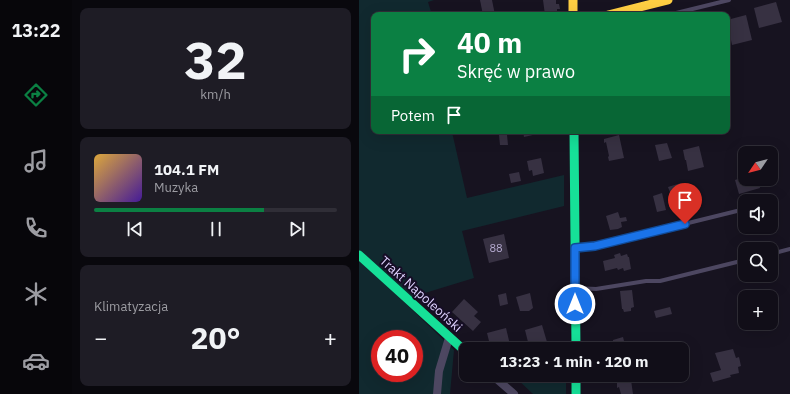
<!DOCTYPE html>
<html lang="pl">
<head>
<meta charset="utf-8">
<style>
  body { margin:0; font-family:"IBM Plex Sans",sans-serif; background:#1e1c25; color:#f1f3f6; height:100vh; display:flex; flex-direction:column; font-size:15px; white-space:nowrap }
  * { box-sizing:border-box; margin:0 }
  p { font-size:13px; color:#9c9ca2 }
  .icon { flex:none; width:22px; height:22px; fill:none; stroke:currentColor; stroke-width:2; stroke-linecap:round; stroke-linejoin:round }
  .map { position:relative; flex:1; overflow:hidden }
  .details { display:flex; flex-direction:column; gap:8px; padding:8px; background:#09080d; width:287px }
  .details>* { flex:none }
  .top-card { position:absolute; left:12px; top:12px; width:359px; height:122px; border-radius:8px; box-shadow:0 4px 16px #0002,0 0 0 1px #302e37; background:#0b8043; color:#fff; overflow:hidden }
  .needle { width:26px; rotate:235deg }
  .fabs { position:absolute; left:379px; top:146px; display:grid; gap:8px }
  .fabs a { display:grid; place-items:center; width:40px; height:40px; border-radius:8px; background:#110e18; box-shadow:0 4px 16px #0002,0 0 0 1px #302e37; font-size:20px }
  .speed { position:absolute; left:12px; top:330px; display:flex; gap:8px; font-size:20px; font-weight:700; text-align:center }
  .speed>* { display:grid; place-content:center; width:52px; height:52px; border-radius:50%; background:#110e18; box-shadow:0 4px 16px #0002,0 0 0 1px #302e37; line-height:1 }
  .speed .limit { border:6px solid #d22; background:#fff; color:#111 }
  .pin { position:absolute; display:grid; place-items:center; width:34px; height:34px; color:#fff; margin:-41px -17px; border-radius:50% 50% 50% 0; rotate:-45deg; box-shadow:0 0 4px #0007 }
  .pin .icon { rotate:45deg }
  .me { position:absolute; width:44px; margin:-22px; rotate:0deg; stroke-linejoin:round; filter:drop-shadow(0 0 3px #0008) }
  .turn { display:flex; align-items:center; gap:14px; height:84px; padding:0 20px; font-size:18px }
  .turn .icon { width:52px; height:52px; stroke-width:2.5 }
  .turn b { display:block; font-size:28px; line-height:34px }
  .then { display:flex; align-items:center; height:38px; padding:0 20px; background:#0003; gap:8px; font-size:15px }
  .big { font-size:30px; font-weight:700; line-height:1.1 }
  .details .tile { flex:1; display:flex; flex-direction:column; justify-content:center; gap:6px; min-width:0; padding:0 14px; border-radius:8px; background:#1e1c25 }
  .details .dial { align-items:center; gap:0 }
  .dial b { font-size:52px; line-height:1 }
  .song { display:flex; align-items:center; gap:12px }
  .cover { width:48px; height:48px; border-radius:6px; background:linear-gradient(135deg,hsl(40 70% 55%),hsl(260 70% 35%)) }
  .played { height:4px; border-radius:2px; background:linear-gradient(90deg,#0b8043 70%,#302e37 70%) }
  .keys { display:flex; justify-content:space-around; direction:ltr }
  .heat { display:flex; justify-content:space-between; align-items:center; font-size:22px; direction:ltr }
  .trip { position:absolute; left:100px; top:342px; width:230px; height:40px; border-radius:8px; background:#110e18; box-shadow:0 4px 16px #0002,0 0 0 1px #302e37; font-weight:700; line-height:40px; text-align:center }
  main { display:flex; flex:1; min-height:0 }
  .dock { display:flex; flex-direction:column; width:72px; justify-content:space-around; align-items:center; background:#07060a; color:#9c9ca2 }
  .dock .icon { width:28px; height:28px }
  .dock .current { color:#0b8043 }
  .dock b { font-size:18px; color:#f1f3f6 }
  .map>svg:first-child { display:block }
  .green { fill:#11292f; fill-rule:evenodd }
  .building { fill:#373142 }
  .lines { fill:none; stroke-linecap:round; stroke-linejoin:round }
  .lane { stroke:#4d4761; stroke-width:4 }
  .street { stroke:#4d4761; stroke-width:8 }
  .fast { stroke:#16e098; stroke-width:9 }
  .slow { stroke:#ffcf43; stroke-width:9 }
  .route-casing { stroke:#114b97; stroke-width:10 }
  .route { stroke:#1a73e8; stroke-width:7 }
  .labels { text-anchor:middle; dominant-baseline:central; stroke-width:4; stroke-linejoin:round; paint-order:stroke }
  .number-label { font-size:11px; fill:#b5aad0 }
  .street-label { font-size:13px; fill:#dfd2ff; stroke:#160d26 }
</style>
</head>
<body>
<main>
<nav class="dock">
<b>13:22</b>
<svg class="icon current" aria-label="directions" viewBox="0 0 24 24"><path d="M12 3l9 9-9 9-9-9zM9 14v-3h6M13 9l2 2-2 2"/></svg>
<svg class="icon" aria-label="music" viewBox="0 0 24 24"><path d="M9 18V5l10-2v13"/><circle cx="6" cy="18" r="3"/><circle cx="16" cy="16" r="3"/></svg>
<svg class="icon" aria-label="phone" viewBox="0 0 24 24"><path d="M5 4h4l2 5-3 2q2 4 5 5l2-3 5 2v4C11 20 4 13 5 4z"/></svg>
<svg class="icon" aria-label="climate" viewBox="0 0 24 24"><path d="M12 3v18M4 7l16 10M4 17L20 7"/></svg>
<svg class="icon" aria-label="car" viewBox="0 0 24 24"><path d="M5 17H2v-5l4-1 3-4h7l3 4 3 1v5h-3M9 17h6M6 11h13"/><circle cx="7" cy="17" r="2"/><circle cx="17" cy="17" r="2"/></svg>
</nav>
<section class="details">
<div class="tile dial"><b>32</b><p>km/h</p></div>
<div class="tile">
<div class="song"><i class="cover"></i><div><b>104.1 FM</b><p>Muzyka</p></div></div>
<div class="played"></div>
<div class="keys"><svg class="icon" aria-label="previous" viewBox="0 0 24 24"><path d="M18 5L8 12l10 7zM5 5v14"/></svg><svg class="icon" aria-label="pause" viewBox="0 0 24 24"><path d="M8 5v14M16 5v14"/></svg><svg class="icon" aria-label="next" viewBox="0 0 24 24"><path d="M6 5l10 7-10 7zM19 5v14"/></svg></div>
</div>
<div class="tile"><p>Klimatyzacja</p>
<div class="heat"><a>−</a><b class="big">20°</b><a>+</a></div>
</div>
</section>
<div class="map">
<svg width="431" height="394" viewBox="0 0 431 394">
  <rect width="100%" height="100%" fill="#171320"/>
  <g class="green">
    <path d="M0 0H75L69 2 73 15H15V131H95L93 132 108 198 205 175V206L103 231 115 278 43 300 95 350 91 394H0ZM21 339H55V373H21Z"/>
    <path d="M154 375H207V394H174Z"/>
  </g>
  <g class="building">
    <path d="M121 0H133L136 15H124Z"/>
    <path d="M184 0H197V4H200L201 9H198V14L186 15Z"/>
    <path d="M417 2 423 22 400 28 395 8Z"/>
    <path d="M387 15 393 40 373 45 368 20Z"/>
    <path d="M164 131H187V132L165 137Z"/>
    <path d="M140 135H148L149 145H141Z"/>
    <path d="M260 135 265 158 250 161 249 157 250 156 247 142 245 143V139Z"/>
    <path d="M308 143 313 158 300 161 296 145Z"/>
    <path d="M340 146 345 167 329 171 327 160H326L324 150Z"/>
    <path d="M182 158 185 173 174 176 173 170 170 171 168 161Z"/>
    <path d="M386 166V179H405L406 182 400 184 401 188 380 194 376 180 385 177 382 168Z"/>
    <path d="M160 172 162 181 152 183 150 174Z"/>
    <path d="M322 183 324 192 312 195 309 187Z"/>
    <path d="M303 193 307 210 298 212 294 196Z"/>
    <path d="M259 212 261 218 267 217 268 221 262 222 263 227 259 229 251 230 247 216Z"/>
    <path d="M145 234 150 258 130 263 124 239Z"/>
    <path d="M261 253 262 256 268 254 269 257H270L272 269 265 271 264 268 259 270 258 268 246 271 244 261 256 258 255 255Z"/>
    <path d="M273 290 275 307 272 308V311L265 312 264 309H263L261 291Z"/>
    <path d="M147 293 149 304 141 306 139 295Z"/>
    <path d="M171 293 174 308 170 311H161L157 297Z"/>
    <path d="M105 299 119 312 115 316 122 322 114 331 93 312Z"/>
    <path d="M311 307 313 314 297 318 295 311Z"/>
    <path d="M183 325 188 342 170 346 166 330Z"/>
    <path d="M147 328 152 349H132L128 333Z"/>
    <path d="M264 337 267 349H249L248 343 254 342V340Z"/>
    <path d="M374 349 377 358 380 357 382 366 379 367 380 373 371 375 372 377 354 382 351 373 362 370 356 353Z"/>
    <path d="M269 376 270 380H272L274 394H262L260 387 258 388V379Z"/>
  </g>
  <g class="lines">
    <g class="lane">
      <path d="M309 15 370 0"/>
      <path d="M216 248 236 246 386 209"/>
      <path d="M412 254 431 249"/>
      <path d="M217 288 237 289 287 281H301L386 260"/>
    </g>
    <g class="street">
      <path d="M133 375 155 394"/>
      <path d="M78 394 80 371 90 338"/>
    </g>
    <g class="fast">
      <path d="M215 131 217 349"/>
      <path d="M0 255 107 352"/>
      <path d="M217 375V394"/>
    </g>
    <g class="slow">
      <path d="M214 0V15"/>
      <path d="M249 15 309 0"/>
    </g>
  </g>
  <g class="lines">
    <g class="route-casing">
      <path id="route" d="M216 304V248L236 246 326 224"/>
    </g>
    <use href="#route" class="route"/>
  </g>
  <g class="labels">
    <g class="number-label">
      <text x="137" y="248">88</text>
    </g>
    <g class="street-label">
      <text transform="translate(62 294) rotate(42)">Trakt Napoleoński</text>
    </g>
  </g>
</svg>
<div class="fabs">
<a><svg class="needle" viewBox="-14 -14 28 28"><path d="M0-13l5 13h-10z" fill="#e53935"/><path d="M0 13l5-13h-10z" fill="#9c9ca2"/></svg></a>
<a><svg class="icon" aria-label="sound" viewBox="0 0 24 24"><path d="M4 9h4l5-4v14l-5-4H4zM17 9q2 3 0 6"/></svg></a>
<a><svg class="icon" aria-label="search" viewBox="0 0 24 24"><circle cx="10" cy="10" r="6"/><path d="M15 15l6 6"/></svg></a>
<a>+</a>
</div>
<div class="speed"><div class="limit">40</div></div>
<div class="pin" style="left:326px;top:224px;background:#d93025"><svg class="icon" aria-label="arrive" viewBox="0 0 24 24"><path d="M6 21V4h12l-3 4 3 4H6"/></svg></div>
<svg class="me" style="left:216px;top:304px" viewBox="-20 -20 40 40"><circle r="17" fill="#1a73e8" stroke="#fff" stroke-width="3"/><path d="M0-11L8 9 0 5-8 9z" fill="#fff"/></svg>
<div class="trip">13:23 · 1 min · 120 m</div>
<div class="top-card">
<div class="turn"><svg class="icon" aria-label="right" viewBox="0 0 24 24"><path d="M7 20v-9h11M14 6l5 5-5 5"/></svg><div><b>40 m</b>Skręć w prawo</div></div>
<div class="then">Potem<svg class="icon" aria-label="arrive" viewBox="0 0 24 24"><path d="M6 21V4h12l-3 4 3 4H6"/></svg></div>
</div>
</div>
</main>
</body>
</html>
